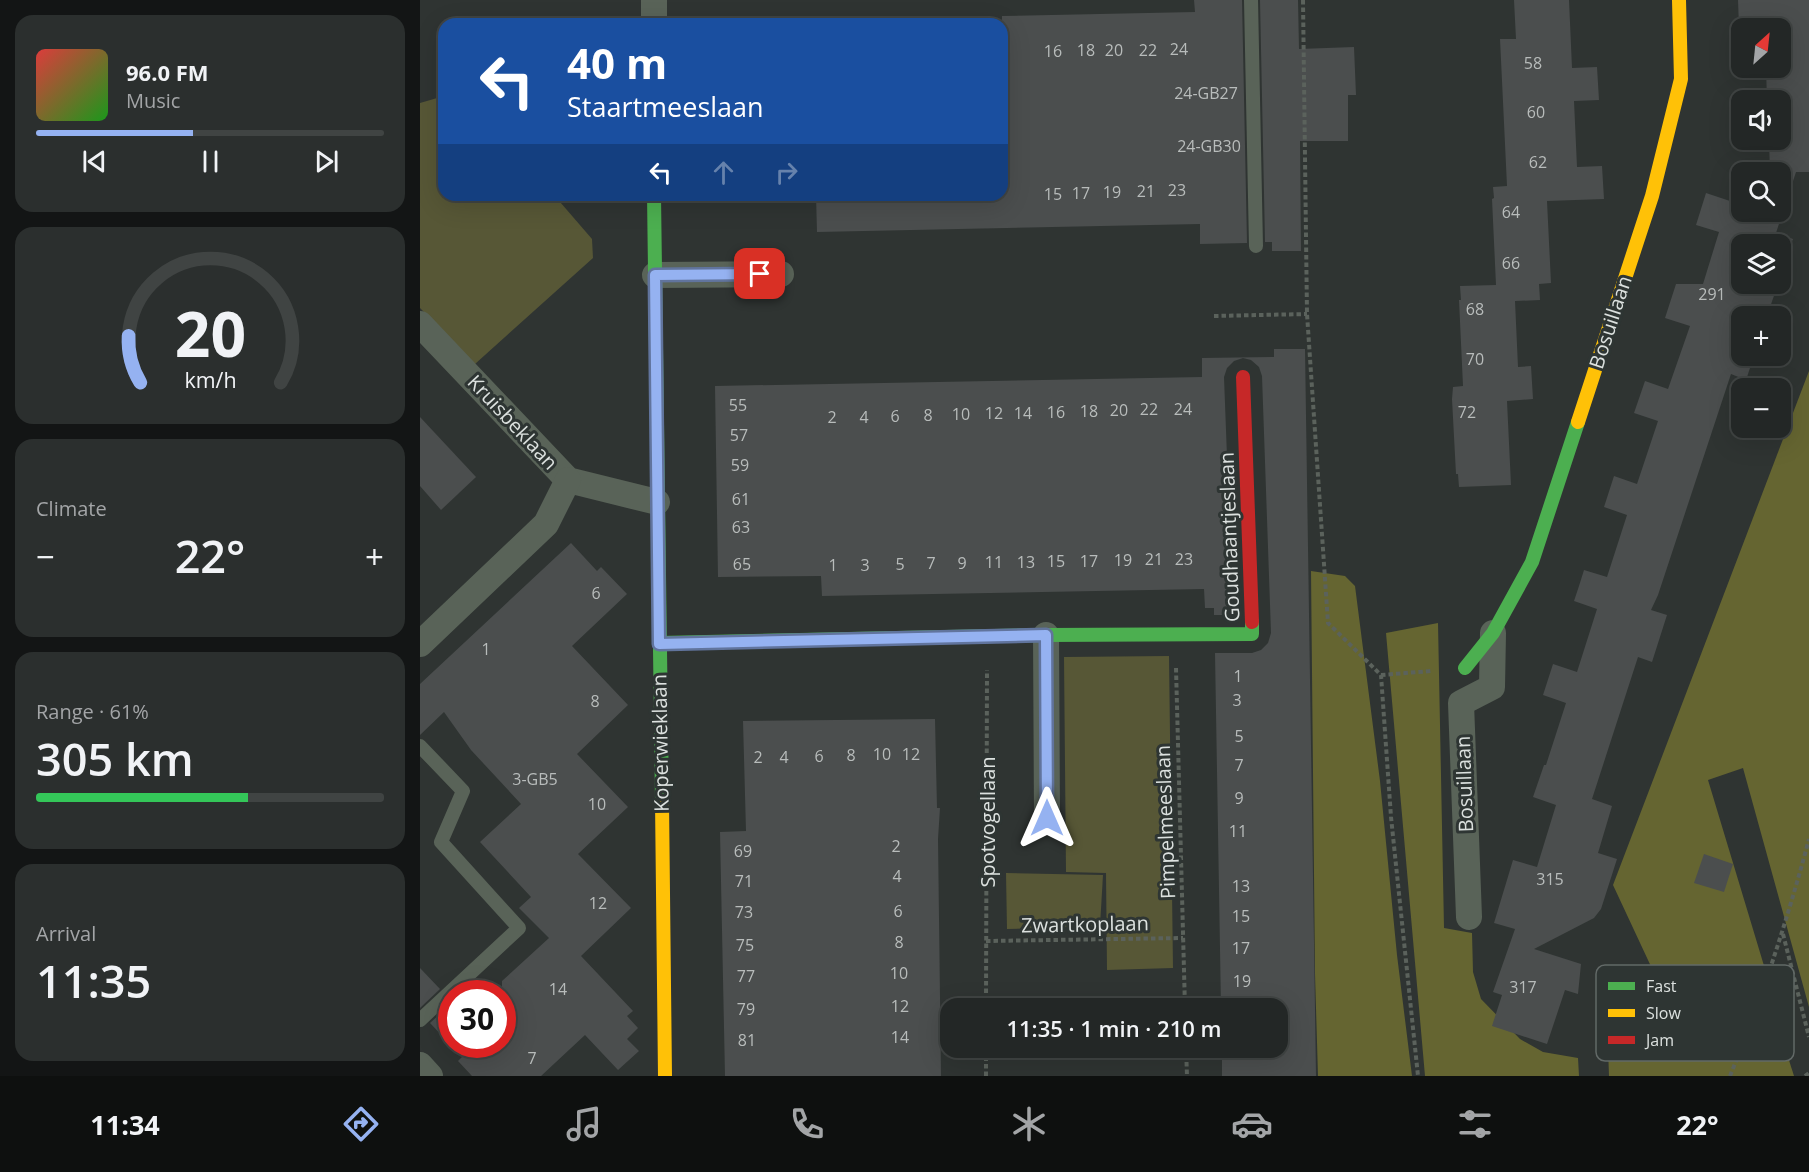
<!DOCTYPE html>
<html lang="en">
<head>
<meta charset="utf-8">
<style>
  body { margin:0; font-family:"Open Sans",sans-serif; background:#2b2f2e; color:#f1f3f6; height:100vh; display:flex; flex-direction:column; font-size:22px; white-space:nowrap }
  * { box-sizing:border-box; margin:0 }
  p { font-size:20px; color:#a3a5a7 }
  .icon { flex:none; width:33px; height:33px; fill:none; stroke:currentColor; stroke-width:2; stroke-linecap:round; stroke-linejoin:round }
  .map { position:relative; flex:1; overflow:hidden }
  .details { display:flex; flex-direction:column; gap:15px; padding:15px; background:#131515; width:420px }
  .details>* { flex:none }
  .guide { position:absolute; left:18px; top:18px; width:570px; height:183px; border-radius:18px; box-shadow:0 6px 24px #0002,0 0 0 2px #404443; background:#1a4fa0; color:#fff; overflow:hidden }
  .needle { width:39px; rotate:27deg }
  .controls { position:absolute; left:1311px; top:18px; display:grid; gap:12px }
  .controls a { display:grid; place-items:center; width:60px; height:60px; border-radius:12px; background:#232726; box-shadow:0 6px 24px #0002,0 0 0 2px #404443; font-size:30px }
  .speed { position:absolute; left:18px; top:980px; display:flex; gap:12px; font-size:30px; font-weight:700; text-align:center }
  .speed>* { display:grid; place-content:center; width:78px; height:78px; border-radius:50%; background:#232726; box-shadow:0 6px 24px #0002,0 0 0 2px #404443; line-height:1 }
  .speed .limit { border:9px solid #d22; background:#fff; color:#111 }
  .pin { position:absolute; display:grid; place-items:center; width:51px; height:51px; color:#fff; margin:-26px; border-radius:12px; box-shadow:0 3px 9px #0006 }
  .me { position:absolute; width:66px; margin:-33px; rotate:0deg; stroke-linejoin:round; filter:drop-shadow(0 0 4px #0008) }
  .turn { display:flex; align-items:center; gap:21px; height:126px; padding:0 30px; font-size:27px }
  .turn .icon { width:78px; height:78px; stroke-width:2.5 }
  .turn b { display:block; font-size:42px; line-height:51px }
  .lanes { display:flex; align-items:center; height:57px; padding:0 30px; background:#0003; justify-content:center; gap:30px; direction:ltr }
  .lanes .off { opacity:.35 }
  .big { font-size:45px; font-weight:600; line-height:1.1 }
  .details .card { flex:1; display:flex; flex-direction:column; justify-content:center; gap:9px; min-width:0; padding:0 21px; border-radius:18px; background:#2b2f2e }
  .details .dial { align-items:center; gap:0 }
  .dial svg { height:156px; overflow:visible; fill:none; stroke:#404443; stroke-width:7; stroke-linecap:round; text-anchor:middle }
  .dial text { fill:#f1f3f6; stroke:none }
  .song { display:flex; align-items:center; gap:18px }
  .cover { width:72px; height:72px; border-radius:9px; background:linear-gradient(135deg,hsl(0 70% 55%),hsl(120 70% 35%)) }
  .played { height:6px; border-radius:3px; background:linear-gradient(90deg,#95b2f1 45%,#404443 45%) }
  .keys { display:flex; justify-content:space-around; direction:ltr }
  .heat { display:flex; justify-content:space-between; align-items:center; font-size:33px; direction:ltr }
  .charge { height:9px; border-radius:4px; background:linear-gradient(90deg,#34c759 61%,#404443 0) }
  .trip { position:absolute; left:520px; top:998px; width:348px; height:60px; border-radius:18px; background:#232726; box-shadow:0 6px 24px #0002,0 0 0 2px #404443; font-weight:600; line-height:60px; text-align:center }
  .dock { display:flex; height:96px; justify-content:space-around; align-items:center; background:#0e100f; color:#a3a5a7 }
  .dock .icon { width:42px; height:42px }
  .dock .on { color:#95b2f1 }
  .dock b { font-size:27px; color:#f1f3f6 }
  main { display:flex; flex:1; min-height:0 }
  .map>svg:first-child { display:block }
  .green { fill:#575736 }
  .forest { fill:#656531 }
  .building { fill:#4b4e4e }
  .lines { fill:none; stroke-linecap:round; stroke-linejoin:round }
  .path { stroke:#5b625c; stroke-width:4; stroke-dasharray:4.5 3; stroke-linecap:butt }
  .lane { stroke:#596358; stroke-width:14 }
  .street { stroke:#596358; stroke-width:26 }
  .fast { stroke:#4caf50; stroke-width:14 }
  .slow { stroke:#ffc107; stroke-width:14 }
  .jam { stroke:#c62828; stroke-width:14 }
  .route-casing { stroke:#61749d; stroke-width:15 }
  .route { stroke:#95b2f1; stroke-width:10 }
  .labels { text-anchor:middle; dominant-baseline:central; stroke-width:6; stroke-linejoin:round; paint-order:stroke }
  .number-label { font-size:16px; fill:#b8bcbb }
  .street-label { font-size:20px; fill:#dce1df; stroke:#2e3533 }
  .key { fill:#2e3533; stroke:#626967; stroke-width:1.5 }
  .key-label { font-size:16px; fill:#dce1df }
</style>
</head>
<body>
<main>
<section class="details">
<div class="card">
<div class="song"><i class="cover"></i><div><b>96.0 FM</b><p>Music</p></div></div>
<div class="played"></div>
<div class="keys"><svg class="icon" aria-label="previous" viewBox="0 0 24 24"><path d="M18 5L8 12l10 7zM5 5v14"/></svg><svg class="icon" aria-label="pause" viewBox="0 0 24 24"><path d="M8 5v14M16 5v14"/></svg><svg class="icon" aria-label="next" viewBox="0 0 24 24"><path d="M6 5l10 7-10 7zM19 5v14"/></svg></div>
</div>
<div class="card dial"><svg viewBox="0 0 100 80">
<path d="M14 69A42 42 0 1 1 86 69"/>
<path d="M14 69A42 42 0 0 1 8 45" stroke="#95b2f1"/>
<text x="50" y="56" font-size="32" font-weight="700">20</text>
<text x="50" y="72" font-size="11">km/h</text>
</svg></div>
<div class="card"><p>Climate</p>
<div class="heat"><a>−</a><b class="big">22°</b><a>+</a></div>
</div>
<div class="card"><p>Range · 61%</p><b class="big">305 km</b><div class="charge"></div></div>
<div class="card"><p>Arrival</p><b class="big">11:35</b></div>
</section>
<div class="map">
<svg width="1389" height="1076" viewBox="0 0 1389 1076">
  <rect width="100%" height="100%" fill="#2f3432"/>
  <g class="green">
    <path d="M24 96V195H134L172 239 173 258 55 364 0 308V103Z"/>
    <path d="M749 656 753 968 687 970 686 873 646 872 644 657Z"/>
    <path d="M586 873 683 875 680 926 587 929Z"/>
  </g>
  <g class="forest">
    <path d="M1389 371V1007L1323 768 1288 780 1348 979 1321 987 1235 975 1193 885Z"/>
    <path d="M891 571 925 576 935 586 960 781 977 955 992 1076H898L895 974Z"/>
    <path d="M1018 623 1024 928 1052 933 1053 972 1061 999 1100 1039 1123 1052 1158 1058 1159 1076H1005L966 633Z"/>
    <path d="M1236 1008 1354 1013 1374 1076H1189L1188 1048 1193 1022 1204 1010Z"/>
  </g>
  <g class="building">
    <path d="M774 0H822L827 243 780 244V224L397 232 396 195H582V16L775 12Z"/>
    <path d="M840 0H878L879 49 934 47 936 95H928V141H880L881 251H852V242H845Z"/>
    <path d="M1094 0H1149L1152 68 1177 67 1179 100 1154 101 1157 167 1182 166 1184 199 1127 201 1131 283 1119 284 1120 300 1095 301 1098 367 1111 366 1113 399 1087 401 1091 485 1039 487 1038 474H1036L1032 399 1033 387 1043 386 1039 300H1041L1040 286 1076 285 1072 199 1074 198 1073 187 1087 186 1080 39H1096Z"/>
    <path d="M1318 0H1389V172H1376L1356 233 1373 239 1360 276V244H1322V284H1358L1347 316H1322V356H1334L1326 380 1311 374 1238 595 1231 610 1247 615 1232 662 1218 657 1172 799 1192 806 1178 853 1197 859 1181 909 1174 918 1114 949 1161 964 1158 994 1145 990 1127 1044 1072 1026 1082 995 1073 992 1095 929 1074 923 1093 860 1117 867 1136 805 1113 797 1124 765H1126L1146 703 1123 695 1133 664 1157 672 1177 609 1154 601 1159 586 1164 570 1187 577 1207 515 1184 507 1194 476 1217 484 1238 421 1214 413 1225 381 1248 389 1270 326 1245 318 1256 284H1283L1299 232 1276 225 1286 193 1310 201 1321 166 1339 172H1322V212H1360V172H1350L1349 140H1360V100H1347L1346 68H1360V28H1344V25L1319 27Z"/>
    <path d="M854 349H885L896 1076H802V1047H858V1008H801L795 653H832L841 650 848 643 851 633 842 376 839 367 831 360 823 358 814 361 807 368 804 377 813 615H794V608H785L784 589 402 596 401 576 298 577 295 386 782 377V358L854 357Z"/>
    <path d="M0 417 56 477 21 510 0 486Z"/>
    <path d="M151 543 177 571 181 567 207 594 152 646 208 705 157 754 208 807 158 854 211 908 161 956 213 1011 207 1016 218 1028 207 1039 219 1051 198 1070 165 1035 121 1076H52L38 1061 42 1057 10 1023 32 1003V1044H82V981L129 938 99 908 111 897 60 842 101 804 51 750 24 712 0 735V684Z"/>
    <path d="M515 719 517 808H520L518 839 521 1076H305L300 832 326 831 323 721Z"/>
    <path d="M1284 854 1313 864 1304 892 1274 883Z"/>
    <path d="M0 968 20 989 0 1008Z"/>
  </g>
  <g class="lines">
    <g class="path">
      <path d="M883 0 887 314 908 623 961 675 971 817 998 1076"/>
      <path d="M794 316 887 314"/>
      <path d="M756 668 765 1008"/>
      <path d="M961 675 1011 671"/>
      <path d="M1363 934 1389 1037"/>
      <path d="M566 941 763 938"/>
      <path d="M566 1008 567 670"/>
      <path d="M766 1047 767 1076"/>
      <path d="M566 1076V1047"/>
      <path d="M1310 1076C1342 998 1367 921 1389 839"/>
      <path d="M1385 1076 1389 1073"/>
    </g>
    <g class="lane">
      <path d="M831 0 836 246"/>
      <path d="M0 746 43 791 21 842 99 928 0 1020"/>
    </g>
    <g class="street">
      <path d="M234 0V24"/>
      <path d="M235 275 361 274"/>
      <path d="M0 324 148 480 237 502"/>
      <path d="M626 635 627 818"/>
      <path d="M0 644 126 524 148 480"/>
      <path d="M1049 917 1041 703 1072 687 1073 633"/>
      <path d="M0 1065 10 1076"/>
    </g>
    <g class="fast">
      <path d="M234 195 242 801"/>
      <path d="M239 643 626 635 832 634V622"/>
      <path d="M1045 668 1073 633 1112 562 1158 422"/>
    </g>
    <g class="slow">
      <path d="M1158 422 1232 196 1261 79 1259 0"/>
      <path d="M242 801 245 1076"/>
    </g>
    <path class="jam" d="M823 377 832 622"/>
  </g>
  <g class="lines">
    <g class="route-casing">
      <path id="route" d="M340 274 235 275 239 644 626 635 627 818"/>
    </g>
    <use href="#route" class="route"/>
  </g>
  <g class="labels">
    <g class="number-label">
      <text x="759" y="49">24</text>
      <text x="666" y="50">18</text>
      <text x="694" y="50">20</text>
      <text x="728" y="50">22</text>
      <text x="633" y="51">16</text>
      <text x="1113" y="63">58</text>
      <text x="786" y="93">24-GB27</text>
      <text x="1116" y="112">60</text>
      <text x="789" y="146">24-GB30</text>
      <text x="1118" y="162">62</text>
      <text x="757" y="190">23</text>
      <text x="726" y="191">21</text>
      <text x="692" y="192">19</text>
      <text x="661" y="193">17</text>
      <text x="633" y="194">15</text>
      <text x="1091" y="212">64</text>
      <text x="1091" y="263">66</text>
      <text x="1292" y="294">291</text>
      <text x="1055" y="309">68</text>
      <text x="1055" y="359">70</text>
      <text x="318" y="405">55</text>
      <text x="729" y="409">22</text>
      <text x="763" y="409">24</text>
      <text x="699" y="410">20</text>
      <text x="669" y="411">18</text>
      <text x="636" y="412">16</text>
      <text x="1047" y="412">72</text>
      <text x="574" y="413">12</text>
      <text x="603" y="413">14</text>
      <text x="541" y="414">10</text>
      <text x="508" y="415">8</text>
      <text x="475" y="416">6</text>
      <text x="412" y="417">2</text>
      <text x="444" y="417">4</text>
      <text x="319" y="435">57</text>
      <text x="320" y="465">59</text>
      <text x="321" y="499">61</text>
      <text x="321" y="527">63</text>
      <text x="734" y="559">21</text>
      <text x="764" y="559">23</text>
      <text x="703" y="560">19</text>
      <text x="636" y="561">15</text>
      <text x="669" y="561">17</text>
      <text x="574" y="562">11</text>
      <text x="606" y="562">13</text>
      <text x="511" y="563">7</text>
      <text x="542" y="563">9</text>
      <text x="322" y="564">65</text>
      <text x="480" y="564">5</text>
      <text x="413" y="565">1</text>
      <text x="445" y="565">3</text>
      <text x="176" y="593">6</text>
      <text x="66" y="649">1</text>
      <text x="818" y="676">1</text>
      <text x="817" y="700">3</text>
      <text x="175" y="701">8</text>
      <text x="819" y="736">5</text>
      <text x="462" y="754">10</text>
      <text x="491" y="754">12</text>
      <text x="431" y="755">8</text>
      <text x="399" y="756">6</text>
      <text x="338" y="757">2</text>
      <text x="364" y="757">4</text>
      <text x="819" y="765">7</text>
      <text x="115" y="779">3-GB5</text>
      <text x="819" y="798">9</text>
      <text x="177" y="804">10</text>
      <text x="818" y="831">11</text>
      <text x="476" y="846">2</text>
      <text x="323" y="851">69</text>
      <text x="477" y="876">4</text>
      <text x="1130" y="879">315</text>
      <text x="324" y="881">71</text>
      <text x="821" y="886">13</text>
      <text x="178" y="903">12</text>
      <text x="478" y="911">6</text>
      <text x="324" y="912">73</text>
      <text x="821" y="916">15</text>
      <text x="479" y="942">8</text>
      <text x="325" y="945">75</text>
      <text x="821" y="948">17</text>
      <text x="479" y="973">10</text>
      <text x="326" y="976">77</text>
      <text x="822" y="981">19</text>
      <text x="1103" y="987">317</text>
      <text x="138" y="989">14</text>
      <text x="480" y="1006">12</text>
      <text x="326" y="1009">79</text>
      <text x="480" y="1037">14</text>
      <text x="327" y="1040">81</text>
      <text x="112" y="1058">7</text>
    </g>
    <g class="street-label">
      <text transform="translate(1190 322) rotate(-72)">Bosuillaan</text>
      <text transform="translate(93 422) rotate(47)">Kruisbeklaan</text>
      <text transform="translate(809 537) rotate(-92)">Goudhaantjeslaan</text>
      <text transform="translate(240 743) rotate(-91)">Koperwieklaan</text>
      <text transform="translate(1044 784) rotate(-92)">Bosuillaan</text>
      <text transform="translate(567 822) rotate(-90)">Spotvogellaan</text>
      <text transform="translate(745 822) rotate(-92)">Pimpelmeeslaan</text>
      <text transform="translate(665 924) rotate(-1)">Zwartkoplaan</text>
    </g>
  </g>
  <rect x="1176" y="965" width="198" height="96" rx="9" class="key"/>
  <rect x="1188" y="982" width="27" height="8" fill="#4caf50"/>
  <rect x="1188" y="1009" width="27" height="8" fill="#ffc107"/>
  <rect x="1188" y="1036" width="27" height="8" fill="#c62828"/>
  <g class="key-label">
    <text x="1226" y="992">Fast</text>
    <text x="1226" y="1019">Slow</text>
    <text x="1226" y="1046">Jam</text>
  </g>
</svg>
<div class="controls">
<a><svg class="needle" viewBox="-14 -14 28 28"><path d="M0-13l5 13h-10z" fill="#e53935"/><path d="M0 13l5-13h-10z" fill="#a3a5a7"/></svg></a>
<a><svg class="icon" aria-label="sound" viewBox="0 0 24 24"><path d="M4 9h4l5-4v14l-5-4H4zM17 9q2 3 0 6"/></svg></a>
<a><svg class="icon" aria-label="search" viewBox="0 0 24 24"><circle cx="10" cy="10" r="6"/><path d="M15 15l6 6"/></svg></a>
<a><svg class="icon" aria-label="layers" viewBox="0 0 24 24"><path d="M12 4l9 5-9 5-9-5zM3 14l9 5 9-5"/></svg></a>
<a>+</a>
<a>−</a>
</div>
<div class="speed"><div class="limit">30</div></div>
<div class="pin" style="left:340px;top:274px;background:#d93025"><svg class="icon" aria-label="arrive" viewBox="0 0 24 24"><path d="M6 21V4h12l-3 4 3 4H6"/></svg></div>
<svg class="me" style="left:627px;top:818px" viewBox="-20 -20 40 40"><path d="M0-17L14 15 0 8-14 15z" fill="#95b2f1" stroke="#fff" stroke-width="4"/></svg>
<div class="trip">11:35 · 1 min · 210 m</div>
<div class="guide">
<div class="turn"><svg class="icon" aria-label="left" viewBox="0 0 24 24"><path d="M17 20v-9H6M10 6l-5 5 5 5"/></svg><div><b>40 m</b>Staartmeeslaan</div></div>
<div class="lanes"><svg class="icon" aria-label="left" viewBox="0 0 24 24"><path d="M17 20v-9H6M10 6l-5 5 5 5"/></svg><svg class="icon off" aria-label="ahead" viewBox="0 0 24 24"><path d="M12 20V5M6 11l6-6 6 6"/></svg><svg class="icon off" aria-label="right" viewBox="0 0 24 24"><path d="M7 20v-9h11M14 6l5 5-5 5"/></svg></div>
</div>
</div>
</main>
<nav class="dock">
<b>11:34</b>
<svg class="icon on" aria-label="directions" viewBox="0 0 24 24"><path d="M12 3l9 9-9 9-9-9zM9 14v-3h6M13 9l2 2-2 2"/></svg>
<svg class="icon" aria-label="music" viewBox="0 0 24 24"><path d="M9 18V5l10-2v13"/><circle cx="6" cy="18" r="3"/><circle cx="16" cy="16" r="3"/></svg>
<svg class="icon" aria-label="phone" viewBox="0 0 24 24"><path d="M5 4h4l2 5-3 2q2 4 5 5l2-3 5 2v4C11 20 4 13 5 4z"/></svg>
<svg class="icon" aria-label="climate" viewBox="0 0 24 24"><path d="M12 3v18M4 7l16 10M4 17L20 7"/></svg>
<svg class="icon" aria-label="car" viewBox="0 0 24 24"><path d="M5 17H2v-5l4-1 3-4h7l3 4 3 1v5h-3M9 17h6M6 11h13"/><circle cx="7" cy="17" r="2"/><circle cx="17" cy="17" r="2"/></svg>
<svg class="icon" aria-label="filters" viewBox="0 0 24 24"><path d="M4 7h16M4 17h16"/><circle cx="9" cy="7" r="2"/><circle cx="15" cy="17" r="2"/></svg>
<b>22°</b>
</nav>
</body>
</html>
